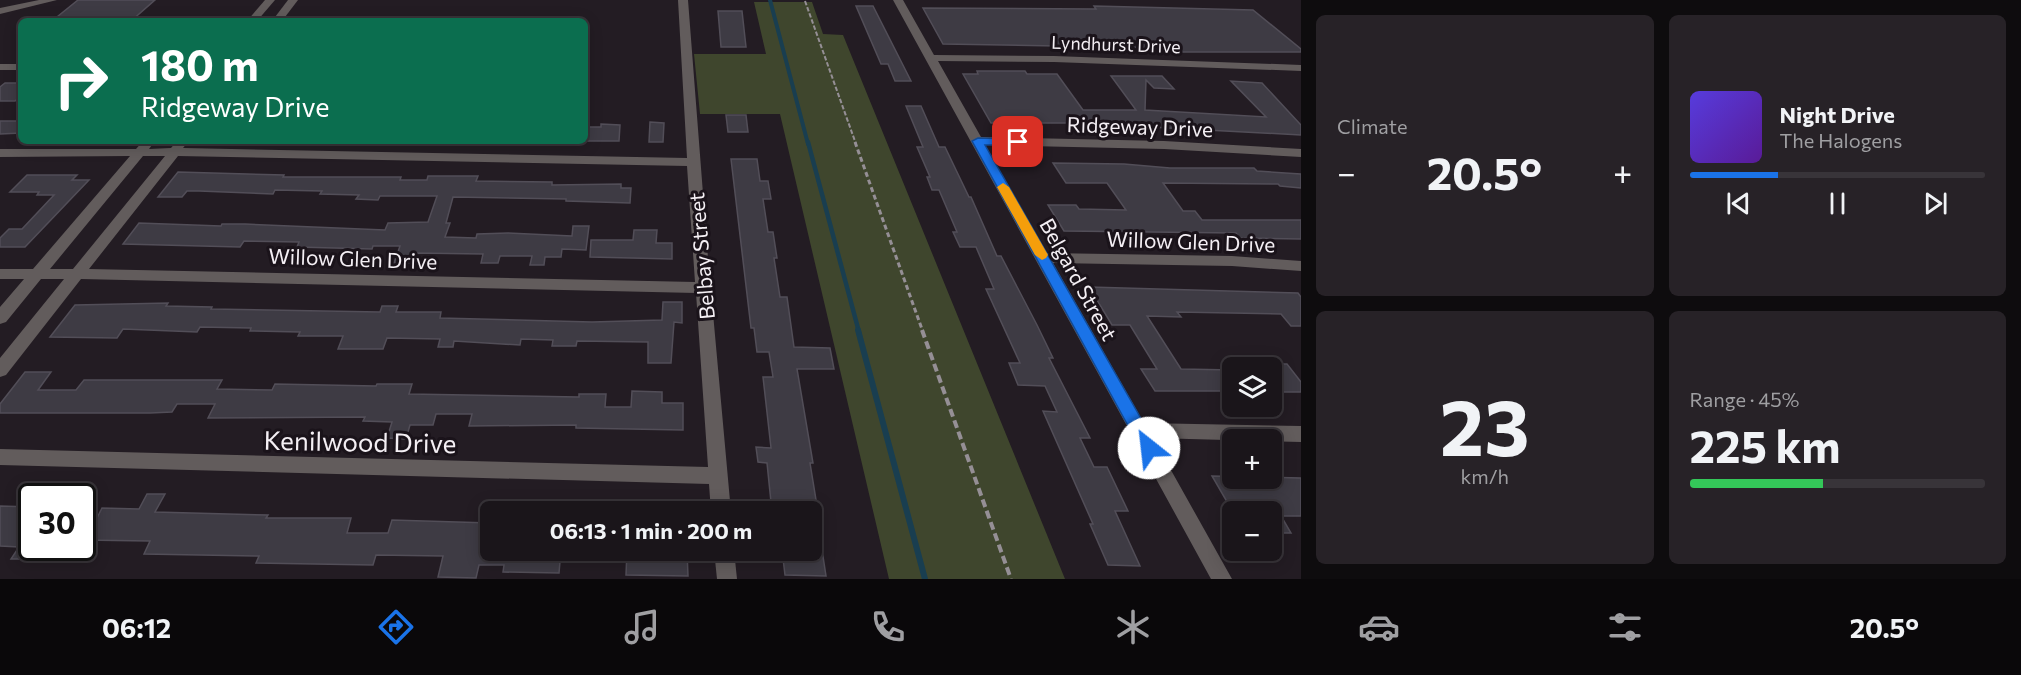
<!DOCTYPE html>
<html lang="en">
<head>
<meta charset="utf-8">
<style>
  body { margin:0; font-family:Commissioner,sans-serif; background:#272227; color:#f1f3f6; height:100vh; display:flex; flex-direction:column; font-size:22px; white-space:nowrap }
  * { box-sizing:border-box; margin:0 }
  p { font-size:20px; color:#9f9fa2 }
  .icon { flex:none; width:33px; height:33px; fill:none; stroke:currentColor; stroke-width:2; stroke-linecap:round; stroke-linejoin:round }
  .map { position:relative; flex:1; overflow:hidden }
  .sheet { display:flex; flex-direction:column; gap:15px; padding:15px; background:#0e0c0e; width:720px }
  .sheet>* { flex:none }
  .guide { position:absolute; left:18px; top:18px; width:570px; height:126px; border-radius:9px; box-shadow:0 3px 15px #0003,0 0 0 2px #383439; background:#0b6e4f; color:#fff; overflow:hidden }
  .tools { position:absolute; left:1222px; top:357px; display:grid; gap:12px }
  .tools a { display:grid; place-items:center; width:60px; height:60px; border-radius:9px; background:#1a151a; box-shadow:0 3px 15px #0003,0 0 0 2px #383439; font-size:30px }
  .speed { position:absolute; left:18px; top:483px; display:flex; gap:12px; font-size:30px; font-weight:700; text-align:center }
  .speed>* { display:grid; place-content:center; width:78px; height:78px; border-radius:50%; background:#1a151a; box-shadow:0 3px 15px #0003,0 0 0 2px #383439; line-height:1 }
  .speed .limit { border:3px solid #111; border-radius:9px; background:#fff; color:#111 }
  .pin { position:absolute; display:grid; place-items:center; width:51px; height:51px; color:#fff; margin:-26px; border-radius:12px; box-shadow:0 3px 9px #0006 }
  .me { position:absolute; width:66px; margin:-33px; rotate:331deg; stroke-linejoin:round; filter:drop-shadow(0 0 4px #0008) }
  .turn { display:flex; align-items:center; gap:21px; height:126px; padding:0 24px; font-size:27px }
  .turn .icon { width:78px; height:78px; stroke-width:2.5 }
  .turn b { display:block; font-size:42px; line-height:51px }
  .big { font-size:45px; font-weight:700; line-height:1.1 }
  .sheet .card { flex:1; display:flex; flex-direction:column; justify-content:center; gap:9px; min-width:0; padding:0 21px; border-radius:9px; background:#272227 }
  .sheet .dial { align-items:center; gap:0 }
  .dial b { font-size:78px; line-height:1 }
  .song { display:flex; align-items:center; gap:18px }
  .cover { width:72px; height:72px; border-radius:9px; background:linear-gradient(135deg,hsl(250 70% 55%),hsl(270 70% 35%)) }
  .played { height:6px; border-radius:3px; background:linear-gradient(90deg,#1a73e8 30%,#383439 30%) }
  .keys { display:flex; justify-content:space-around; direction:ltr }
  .heat { display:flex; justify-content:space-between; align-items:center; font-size:33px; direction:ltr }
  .charge { height:9px; border-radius:4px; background:linear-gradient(90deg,#34c759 45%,#383439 0) }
  .sheet .tiles { flex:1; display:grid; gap:15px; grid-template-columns:repeat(2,1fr) }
  .trip { position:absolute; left:480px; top:501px; width:342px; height:60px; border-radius:9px; background:#1a151a; box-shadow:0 3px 15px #0003,0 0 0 2px #383439; font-weight:700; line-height:60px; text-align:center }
  .menu { display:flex; height:96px; justify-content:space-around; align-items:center; background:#0a080a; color:#9f9fa2 }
  .menu .icon { width:42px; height:42px }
  .menu .active { color:#1a73e8 }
  .menu b { font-size:27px; color:#f1f3f6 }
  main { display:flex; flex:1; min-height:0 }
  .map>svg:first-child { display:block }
  .green { fill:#3f462d }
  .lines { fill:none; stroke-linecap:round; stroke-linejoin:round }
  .stream-far2 { stroke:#193e50; stroke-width:4 }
  .stream-far1 { stroke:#193e50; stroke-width:4.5 }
  .stream { stroke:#193e50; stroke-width:6 }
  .building { fill:#3e3b44; stroke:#524e58; stroke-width:1.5 }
  .path-far2 { stroke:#958f95; stroke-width:2; stroke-dasharray:4.5 2; stroke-linecap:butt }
  .path-far1 { stroke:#958f95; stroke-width:3; stroke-dasharray:5 3; stroke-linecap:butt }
  .path { stroke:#958f95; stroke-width:4; stroke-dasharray:8 4; stroke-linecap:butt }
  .minor { fill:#625c5c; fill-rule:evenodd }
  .route { fill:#1a73e8; stroke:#114b97; stroke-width:1.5 }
  .slow { fill:#f59e0b }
  .labels { text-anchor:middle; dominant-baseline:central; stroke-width:6; stroke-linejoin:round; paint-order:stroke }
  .far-street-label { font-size:18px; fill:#f4eff4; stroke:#1a131a }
  .street-label { font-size:21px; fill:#f4eff4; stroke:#1a131a }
  .near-street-label { font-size:26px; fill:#f4eff4; stroke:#1a131a }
</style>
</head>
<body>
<main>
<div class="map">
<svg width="1301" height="579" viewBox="0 0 1301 579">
  <rect width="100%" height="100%" fill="#231c23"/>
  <path class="green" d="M754 2H812L823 34 843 35 1065 579H889L780 114H700L694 54H766Z"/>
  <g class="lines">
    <path class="stream-far2" d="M770 0 808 144"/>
    <path class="stream-far1" d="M808 142 859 332"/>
    <path class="stream" d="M858 330 925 579"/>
  </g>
  <g class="building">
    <path d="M78 0H155L131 21H52Z"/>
    <path d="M856 6H873L911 81H895L888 64H881Z"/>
    <path d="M1094 6 1253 10 1301 49V52H1174L1170 48 943 44 923 8 1096 9Z"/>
    <path d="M718 11H742L746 47H721Z"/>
    <path d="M977 71H1025L1027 74H1057L1083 110H1136L1111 76H1162L1174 89 1154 88 1146 80 1145 110 1266 117 1231 81 1262 83 1301 125V135L1112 125 1110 123H991L963 74H978Z"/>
    <path d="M5 83H21V96L15 101H0V87Z"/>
    <path d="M906 106H921L939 147H945L969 197H971L997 256H1001L1037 325 1053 358H1049L1090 438H1080L1094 467H1107L1128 511H1115L1140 566 1108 565 1090 524H1093L1043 411 1057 412 1045 386 1018 385 1009 363H1020L986 289H994L976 247H960L953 232H957L939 190H932L927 177H930L917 147H923Z"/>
    <path d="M726 115H746L748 132H728Z"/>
    <path d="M0 121H21V133L0 134Z"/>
    <path d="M650 122 664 123 663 142H649Z"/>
    <path d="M601 124 620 125 619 141H585V127H601Z"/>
    <path d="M731 159H757L760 181H768L771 199H763L768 232H773L777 258H774L780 297H787L794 347 830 348 834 369H797L813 463H810L818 512H772L767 463 758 462 756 447 771 448 763 377H773L769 352H757L754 328H751Z"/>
    <path d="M1053 163 1124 164 1170 168H1254L1257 171 1301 174V188L1280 186 1278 184 1163 183 1183 211H1195L1202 220H1301V239L1240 238 1236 233 1064 231 1048 205H1076L1079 209 1126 210 1107 183H1066Z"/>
    <path d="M178 172 284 175 283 177H401L400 180H427L428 176H478L476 181 552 182V185L621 184V188H631L630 203 566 201V199L453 197 446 223H450L445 237 476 238 477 234 508 233 572 236 573 226H589L586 250 562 249 561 257H545L544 265H530L532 256H500L498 263H481L483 254 414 253 411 263H394L400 246H373L372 249 297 247 299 242 244 241 240 247 123 244 139 223 221 226 222 224H245L385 230 388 223 428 222 437 196H380L378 200 356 199 359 195 320 194 322 191 275 190 273 194 199 191H187L182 197H158Z"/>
    <path d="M27 175H77L72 180H89L25 247H0V238L9 229H22L54 195H37L39 192H10Z"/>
    <path d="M634 230H657L656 243H672V259L590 257 591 240H633Z"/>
    <path d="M1089 287 1298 293 1301 297V326H1291L1281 314 1177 312 1181 317 1147 316 1181 369 1233 370V391H1155L1141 369H1157L1130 325H1112Z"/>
    <path d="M663 302H682V323L674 322 671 363H648V342L577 341 576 346H552L553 340 521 339 520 345 454 341 453 347H438L440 339 387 338 383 349H338L343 336H298L300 332 250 331 251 328 200 327 197 332 123 329 117 338 50 337 75 305 168 303 166 306 212 307 211 309 380 312 382 306H398L396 312H441L440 318 592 322 662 320Z"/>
    <path d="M1272 364H1287L1301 382V392H1272Z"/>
    <path d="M25 372H51L38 390H76L84 380H222L217 389 272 390 275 384 376 386 377 384H412L409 394 579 397V394H606L605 407H631L632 391 662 392V403H683V430L576 428V425L469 426 472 414H436L433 425H410L406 439 387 438 392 422 363 421 365 417 208 418 215 404H177L172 412 150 413H0V404Z"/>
    <path d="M1212 476 1301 478V516H1281L1291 533H1272V512H1249L1247 507H1230Z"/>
    <path d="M147 494H165L155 512 268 515 266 518H351L347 533H388L392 520 490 523V550H561L559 573 503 572 504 565H479L476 578 438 577 443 556 376 555 373 565 256 563 259 556 144 554 150 541 82 540V521L95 522 102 508 139 509Z"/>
    <path d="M0 506 32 507V559H11L19 547 0 546Z"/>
    <path d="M627 550H687L688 576 626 575Z"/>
    <path d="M782 550H822L826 576 785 575Z"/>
  </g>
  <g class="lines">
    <path class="path-far2" d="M805 1 856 144"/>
    <path class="path-far1" d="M855 142 923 332"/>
    <path class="path" d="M922 330 1011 579"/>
    <g class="minor">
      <path d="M39 0H57L0 14V8Z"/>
      <path d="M265 0H275L257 21H247Z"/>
      <path d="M288 0H298L282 21H272Z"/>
      <path d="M678 0H688L710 284 712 288 711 291 731 512H711L709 484 0 465V449L708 467 696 293 81 279 6 375 0 377V358L64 279H41L6 322 0 324V307L24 279H0V269H33L130 156 0 157V149H136L143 141H155L149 149 171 148 177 141H189L183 148 687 158ZM143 156H165L73 269H50ZM178 156 687 166 695 282 89 269Z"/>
      <path d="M893 0H903L934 55 1054 56 1301 65V71L1054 62 938 61 981 137 1164 141 1301 149V157L1164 149 985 145 1047 253 1232 256 1301 261V271L1232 266 1053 263 1144 423 1301 426V442L1153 438 1232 579H1211Z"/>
      <rect x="0" y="64" width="21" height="6"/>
      <path d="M714 550H734L737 579H717Z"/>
    </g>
  </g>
  <path class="route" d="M978 138 1018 139 1024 142 1018 145H985L1155 443 1157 448 1155 453 1149 456 1143 453 972 141Z"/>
  <path class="slow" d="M1003 183 1009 187 1048 255 1046 258 1042 260 1035 255 997 187Z"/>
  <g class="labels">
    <g class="far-street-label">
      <text transform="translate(1116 44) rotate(2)">Lyndhurst Drive</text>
    </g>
    <g class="street-label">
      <text transform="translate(1140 126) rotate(2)">Ridgeway Drive</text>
      <text transform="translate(1191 241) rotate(2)">Willow Glen Drive</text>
      <text transform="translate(701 256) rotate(-95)">Belbay Street</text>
      <text transform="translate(353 258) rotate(2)">Willow Glen Drive</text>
      <text transform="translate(1079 279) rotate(61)">Belgard Street</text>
    </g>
    <g class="near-street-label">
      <text transform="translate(360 441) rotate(1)">Kenilwood Drive</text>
    </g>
  </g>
</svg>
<div class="tools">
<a><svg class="icon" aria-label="layers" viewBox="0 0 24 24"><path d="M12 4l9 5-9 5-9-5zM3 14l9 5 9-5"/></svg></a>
<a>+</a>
<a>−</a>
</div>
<div class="speed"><div class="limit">30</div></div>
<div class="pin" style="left:1018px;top:142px;background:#d93025"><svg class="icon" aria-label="arrive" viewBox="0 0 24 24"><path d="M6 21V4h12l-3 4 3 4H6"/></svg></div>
<svg class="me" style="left:1149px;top:448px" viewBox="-20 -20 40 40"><circle r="19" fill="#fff"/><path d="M0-13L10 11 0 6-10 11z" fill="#1a73e8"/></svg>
<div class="trip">06:13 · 1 min · 200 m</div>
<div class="guide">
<div class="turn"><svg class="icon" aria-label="right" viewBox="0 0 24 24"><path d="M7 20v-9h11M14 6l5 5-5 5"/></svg><div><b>180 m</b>Ridgeway Drive</div></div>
</div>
</div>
<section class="sheet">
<div class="tiles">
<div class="card"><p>Climate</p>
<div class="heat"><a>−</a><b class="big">20.5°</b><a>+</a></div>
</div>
<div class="card">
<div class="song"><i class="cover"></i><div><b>Night Drive</b><p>The Halogens</p></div></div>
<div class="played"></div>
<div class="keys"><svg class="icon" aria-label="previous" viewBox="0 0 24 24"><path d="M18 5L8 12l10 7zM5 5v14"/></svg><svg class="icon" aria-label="pause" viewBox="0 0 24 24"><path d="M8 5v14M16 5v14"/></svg><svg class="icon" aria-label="next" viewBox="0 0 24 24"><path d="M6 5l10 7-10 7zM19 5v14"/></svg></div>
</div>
<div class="card dial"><b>23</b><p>km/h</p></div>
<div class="card"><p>Range · 45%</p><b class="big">225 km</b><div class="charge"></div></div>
</div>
</section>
</main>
<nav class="menu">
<b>06:12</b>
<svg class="icon active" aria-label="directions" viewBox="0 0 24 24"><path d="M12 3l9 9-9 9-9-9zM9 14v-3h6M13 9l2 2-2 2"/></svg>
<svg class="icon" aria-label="music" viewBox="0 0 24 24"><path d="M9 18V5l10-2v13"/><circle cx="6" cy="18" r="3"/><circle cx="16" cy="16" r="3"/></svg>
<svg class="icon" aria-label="phone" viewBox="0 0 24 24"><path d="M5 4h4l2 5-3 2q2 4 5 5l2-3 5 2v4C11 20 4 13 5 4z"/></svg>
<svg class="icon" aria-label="climate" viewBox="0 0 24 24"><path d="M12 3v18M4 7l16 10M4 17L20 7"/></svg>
<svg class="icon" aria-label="car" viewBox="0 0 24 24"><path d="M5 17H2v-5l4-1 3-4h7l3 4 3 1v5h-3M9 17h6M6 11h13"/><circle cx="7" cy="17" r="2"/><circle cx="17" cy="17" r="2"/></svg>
<svg class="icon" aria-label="filters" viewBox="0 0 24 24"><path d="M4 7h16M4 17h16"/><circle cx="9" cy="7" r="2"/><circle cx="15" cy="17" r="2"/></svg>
<b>20.5°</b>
</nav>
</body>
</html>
